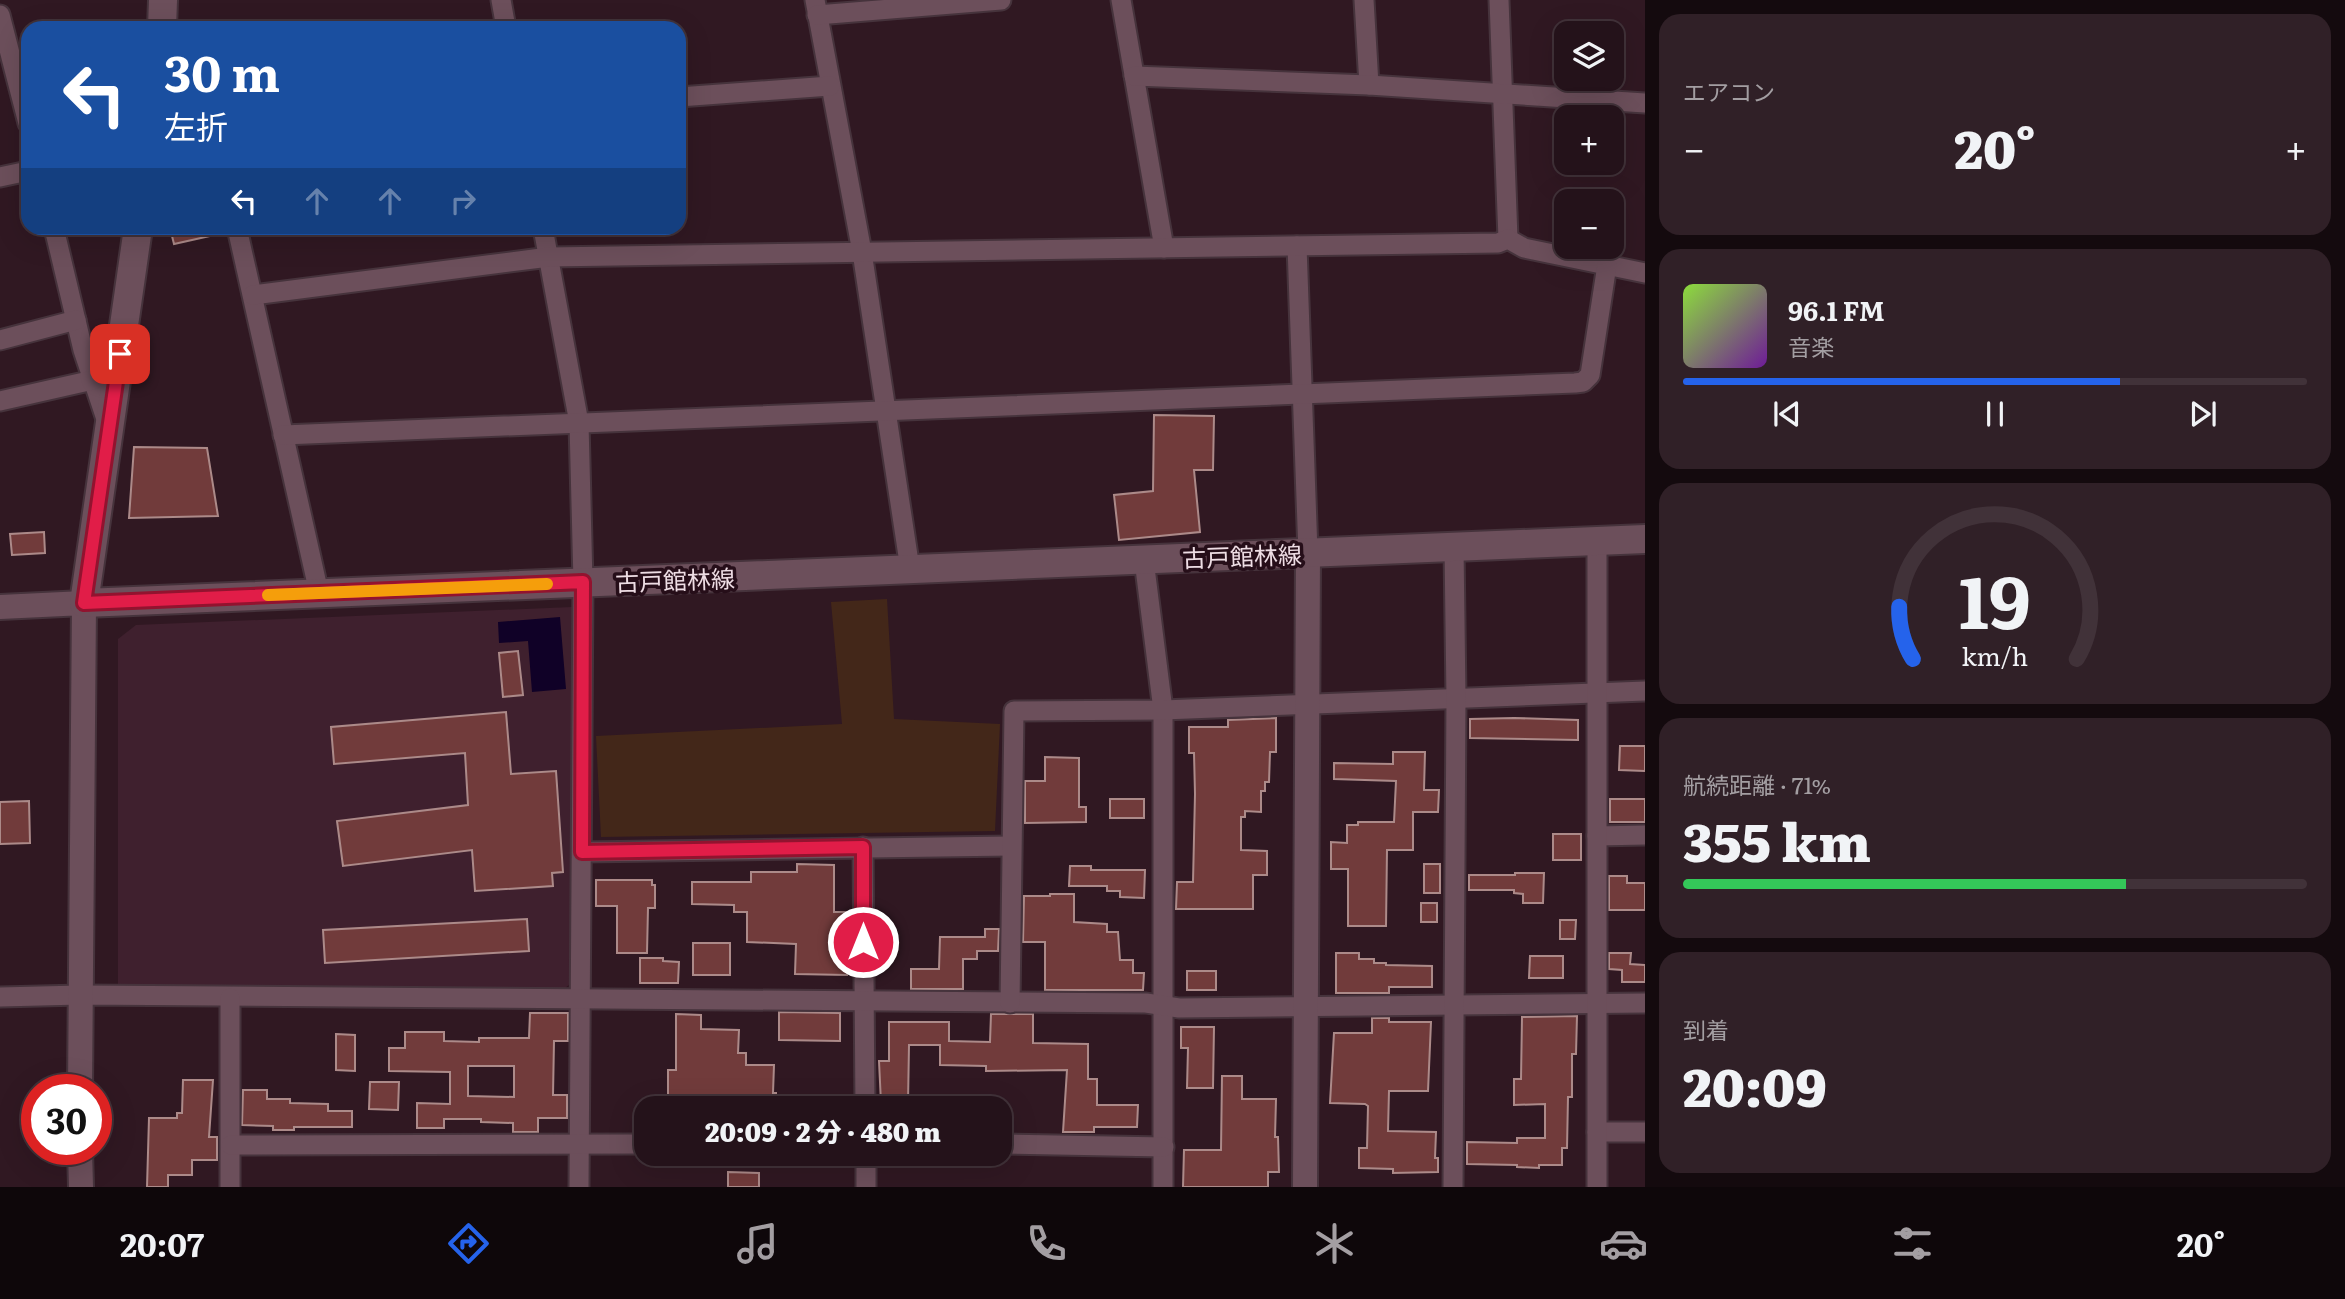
<!DOCTYPE html>
<html lang="ja">
<head>
<meta charset="utf-8">
<style>
  body { margin:0; font-family:Literata,"Noto Sans JP",serif; background:#302027; color:#f1f3f6; height:100vh; display:flex; flex-direction:column; font-size:26px; white-space:nowrap }
  * { box-sizing:border-box; margin:0 }
  p { font-size:23px; color:#a39ea2 }
  .icon { flex:none; width:38px; height:38px; fill:none; stroke:currentColor; stroke-width:2; stroke-linecap:round; stroke-linejoin:round }
  .map { position:relative; flex:1; overflow:hidden }
  .panel { display:flex; flex-direction:column; gap:14px; padding:14px; background:#140a0e; width:700px }
  .panel>* { flex:none }
  .top-card { position:absolute; left:21px; top:21px; width:665px; height:214px; border-radius:21px; box-shadow:0 7px 28px #0002,0 0 0 2px #413239; background:#1a4fa0; color:#fff; overflow:hidden }
  .buttons { position:absolute; left:1554px; top:21px; display:grid; gap:14px }
  .buttons a { display:grid; place-items:center; width:70px; height:70px; border-radius:14px; background:#24121a; box-shadow:0 7px 28px #0002,0 0 0 2px #413239; font-size:35px }
  .speed { position:absolute; left:21px; top:1074px; display:flex; gap:14px; font-size:35px; font-weight:700; text-align:center }
  .speed>* { display:grid; place-content:center; width:91px; height:91px; border-radius:50%; background:#24121a; box-shadow:0 7px 28px #0002,0 0 0 2px #413239; line-height:1 }
  .speed .limit { border:10px solid #d22; background:#fff; color:#111 }
  .pin { position:absolute; display:grid; place-items:center; width:60px; height:60px; color:#fff; margin:-30px; border-radius:14px; box-shadow:0 4px 10px #0006 }
  .me { position:absolute; width:77px; margin:-38px; rotate:0deg; stroke-linejoin:round; filter:drop-shadow(0 0 5px #0008) }
  .turn { display:flex; align-items:center; gap:24px; height:147px; padding:0 28px; font-size:32px }
  .turn .icon { width:91px; height:91px; stroke-width:2.5 }
  .turn b { display:block; font-size:49px; line-height:60px }
  .lanes { display:flex; align-items:center; height:66px; padding:0 28px; background:#0003; justify-content:center; gap:35px; direction:ltr }
  .lanes .off { opacity:.35 }
  .big { font-size:52px; font-weight:800; line-height:1.1 }
  .panel .tile { flex:1; display:flex; flex-direction:column; justify-content:center; gap:10px; min-width:0; padding:0 24px; border-radius:21px; background:#302027 }
  .panel .dial { align-items:center; gap:0 }
  .dial svg { height:182px; overflow:visible; fill:none; stroke:#413239; stroke-width:7; stroke-linecap:round; text-anchor:middle }
  .dial text { fill:#f1f3f6; stroke:none }
  .song { display:flex; align-items:center; gap:21px }
  .cover { width:84px; height:84px; border-radius:10px; background:linear-gradient(135deg,hsl(90 70% 55%),hsl(280 70% 35%)) }
  .played { height:7px; border-radius:4px; background:linear-gradient(90deg,#2563eb 70%,#413239 70%) }
  .keys { display:flex; justify-content:space-around; direction:ltr }
  .heat { display:flex; justify-content:space-between; align-items:center; font-size:38px; direction:ltr }
  .charge { height:10px; border-radius:5px; background:linear-gradient(90deg,#34c759 71%,#413239 0) }
  .trip { position:absolute; left:634px; top:1096px; width:378px; height:70px; border-radius:21px; background:#24121a; box-shadow:0 7px 28px #0002,0 0 0 2px #413239; font-weight:800; line-height:70px; text-align:center }
  .menu { display:flex; height:112px; justify-content:space-around; align-items:center; background:#0e070a; color:#a39ea2 }
  .menu .icon { width:49px; height:49px }
  .menu .current { color:#2563eb }
  .menu b { font-size:32px; color:#f1f3f6 }
  main { display:flex; flex:1; min-height:0 }
  .map>svg:first-child { display:block }
  .built { fill:#3f202e }
  .green { fill:#432719 }
  .water { fill:#100127 }
  .building { fill:#713b3b; stroke:#ac8a89; stroke-width:2; fill-rule:evenodd }
  .lines { fill:none; stroke-linecap:round; stroke-linejoin:round }
  .minor-casing { stroke:#46333c; stroke-width:23 }
  .tertiary-casing { stroke:#46333c; stroke-width:28 }
  .secondary-casing { stroke:#46333c; stroke-width:32 }
  .minor { stroke:#6c4f5b; stroke-width:19 }
  .tertiary { stroke:#6c4f5b; stroke-width:24 }
  .secondary { stroke:#6c4f5b; stroke-width:28 }
  .route-casing { stroke:#92132f; stroke-width:18 }
  .route { stroke:#e11d48; stroke-width:12 }
  .slow { stroke:#f59e0b; stroke-width:12 }
  .labels { text-anchor:middle; dominant-baseline:central; stroke-width:7; stroke-linejoin:round; paint-order:stroke }
  .street-label { font-size:24px; fill:#eedde4; stroke:#260e19 }
</style>
</head>
<body>
<main>
<div class="map">
<svg width="1645" height="1187" viewBox="0 0 1645 1187">
  <rect width="100%" height="100%" fill="#301822"/>
  <path class="built" d="M572 607 571 983 562 991 118 986V639L136 625Z"/>
  <path class="green" d="M887 599 894 719 1000 724 995 831 601 837 596 736 842 724 831 602Z"/>
  <path class="water" d="M560 617 566 689 532 692 528 641 499 643 498 622Z"/>
  <g class="building">
    <path d="M170 228H218L219 234 174 244Z"/>
    <path d="M1154 415 1214 416 1213 470H1194L1200 532 1119 540 1114 495 1153 491Z"/>
    <path d="M134 447 207 448 218 516 129 518Z"/>
    <path d="M44 532 45 553 12 555 10 534Z"/>
    <path d="M518 651 523 695 503 697 499 653Z"/>
    <path d="M506 712 511 774 556 771 563 872 552 873 553 886 475 891 472 850 343 866 337 821 468 805 465 753 334 764 331 727Z"/>
    <path d="M1276 718V752H1270L1269 782H1265V791H1261V812L1245 811V817H1241V850L1267 851V875H1253V909H1176L1177 882H1193L1195 794 1194 753H1189V727H1228V720Z"/>
    <path d="M1514 718 1578 720V740L1470 738V719Z"/>
    <path d="M1620 746H1645V771L1619 770Z"/>
    <path d="M1393 752H1425L1424 790H1439L1438 812H1413V850H1387L1386 926H1348V869H1331V842L1347 843V825H1358V822H1394L1396 781 1334 779V763L1393 764Z"/>
    <path d="M1045 757 1079 758V807H1086V822L1025 823V781H1045Z"/>
    <rect x="1110" y="799" width="34" height="19"/>
    <rect x="1610" y="799" width="35" height="23"/>
    <path d="M29 801 30 843 0 844V802Z"/>
    <rect x="1553" y="834" width="28" height="26"/>
    <path d="M797 864 834 865V912H847V975L795 974 796 944 747 942V912H734V905L692 904V882H751V872H797Z"/>
    <rect x="1424" y="864" width="16" height="29"/>
    <path d="M1070 866H1091V870H1145L1144 898 1120 897V891H1107V886H1069Z"/>
    <path d="M1515 873H1544L1543 903H1523V894L1514 893V890H1469V875H1515Z"/>
    <path d="M1609 876H1627V883H1645V910H1609Z"/>
    <path d="M596 880H652V885H655V908H648L647 953H617V906H596Z"/>
    <path d="M1050 894H1074V922L1107 924V932H1118L1120 960H1133V973H1144L1143 990H1045V942H1023L1024 896H1050Z"/>
    <rect x="1421" y="903" width="16" height="19"/>
    <path d="M527 919 529 951 325 963 323 930Z"/>
    <path d="M1560 920H1576L1575 939H1560Z"/>
    <path d="M985 929H999L998 951H977V959H963V989H911V969H939L940 937H985Z"/>
    <rect x="693" y="943" width="37" height="32"/>
    <path d="M1336 953H1359V959H1374V963H1386V965L1432 966V987H1389V993H1336Z"/>
    <path d="M1609 953H1631L1630 964 1645 965V982H1622V970L1609 969Z"/>
    <path d="M1530 956H1563V978H1529Z"/>
    <path d="M640 958H663V961L679 962 678 983H640Z"/>
    <rect x="1187" y="971" width="29" height="19"/>
    <path d="M779 1012 840 1013V1041L779 1040Z"/>
    <path d="M530 1013H568V1041H554L553 1095H567V1118H538V1132H513V1123L481 1122V1119H444V1128H417V1103L450 1104V1072L389 1071V1048H405V1032H444V1041L479 1042V1038H529ZM468 1066H514V1097L468 1096Z"/>
    <path d="M676 1014 701 1015V1029L739 1030 738 1053H746V1065H774L773 1093H776V1108H668V1070H676Z"/>
    <path d="M991 1014H1033V1043L1088 1044V1079H1097V1105H1138L1137 1127H1094V1132H1063L1067 1070 986 1071V1066L940 1065V1045H909L908 1103H881L879 1061H889V1022H949V1041L990 1042Z"/>
    <path d="M1577 1016 1576 1054H1572V1097H1568L1567 1148H1562V1165H1539V1168L1517 1167V1165L1467 1164V1142L1517 1143V1138H1545V1104L1514 1105V1079H1521L1522 1017Z"/>
    <path d="M1372 1018H1389V1022H1431L1428 1091H1389L1388 1131 1436 1132 1435 1158H1438V1172L1393 1173V1169L1359 1168V1148H1367L1368 1106 1365 1104 1330 1103 1334 1033H1372Z"/>
    <path d="M1181 1027H1214L1213 1088H1187L1188 1048H1181Z"/>
    <path d="M336 1034 355 1035V1071L336 1070Z"/>
    <path d="M1222 1076H1242V1099H1276L1275 1137H1278L1279 1172H1268V1187H1183L1184 1150H1221Z"/>
    <path d="M183 1080H213L209 1137H217V1160H192V1175H168V1187H147L149 1118H177V1113H182Z"/>
    <path d="M370 1082H399L398 1110 369 1109Z"/>
    <path d="M243 1090H267V1099H290V1103L328 1104V1111H352V1127H294V1130H273V1126L242 1125Z"/>
    <path d="M728 1172 759 1173V1187H728Z"/>
  </g>
  <g class="lines">
    <g class="minor-casing">
      <g id="minor">
        <path d="M501 0 506 28"/>
        <path d="M815 0 862 252 910 569"/>
        <path d="M1121 0 1164 248"/>
        <path d="M1364 0 1369 85"/>
        <path d="M1499 0 1508 239"/>
        <path d="M0 15 28 123"/>
        <path d="M817 15 1001 0"/>
        <path d="M1134 76 1369 85 1645 103"/>
        <path d="M679 97 830 86"/>
        <path d="M0 177 28 171"/>
        <path d="M54 228 83 350 107 422"/>
        <path d="M237 228 319 593"/>
        <path d="M543 228 579 423 583 582 579 1187"/>
        <path d="M1297 246 1308 553"/>
        <path d="M253 295 549 257 1498 243 1508 239 1524 248 1645 273"/>
        <path d="M0 340 76 320"/>
        <path d="M0 401 93 380"/>
        <path d="M283 435 1575 383 1583 382 1590 375 1607 265"/>
        <path d="M1144 560 1163 710V1187"/>
        <path d="M1597 836 1645 835"/>
        <path d="M863 847 865 1108"/>
        <path d="M582 852 1011 846"/>
        <path d="M0 997 80 995 1146 1003 1179 1008 1645 1003"/>
        <path d="M230 998V1187"/>
        <path d="M1010 1003 1014 711 1163 710 1645 691"/>
        <path d="M1597 1132H1645"/>
        <path d="M999 1144 1164 1147"/>
        <path d="M231 1145 646 1144"/>
        <path d="M866 1153V1187"/>
        <path d="M1453 1187 1456 698 1454 547"/>
        <path d="M1597 1187V541"/>
      </g>
    </g>
    <g class="tertiary-casing">
      <g id="tertiary">
        <path d="M0 607 84 603 80 1090"/>
        <path d="M80 1150 81 1187"/>
        <path d="M1305 1187 1308 553"/>
      </g>
    </g>
    <g class="secondary-casing">
      <g id="secondary">
        <path d="M162 28 163 0"/>
        <path d="M138 228 84 603 1645 539"/>
      </g>
    </g>
    <use href="#minor" class="minor"/>
    <use href="#tertiary" class="tertiary"/>
    <use href="#secondary" class="secondary"/>
  </g>
  <g class="lines">
    <g class="route-casing">
      <path id="route" d="M120 354 84 603 583 582 582 852 863 847V942"/>
    </g>
    <use href="#route" class="route"/>
    <path class="slow" d="M268 595 547 584"/>
  </g>
  <g class="labels">
    <g class="street-label">
      <text transform="translate(1242 555) rotate(-2)">古戸館林線</text>
      <text transform="translate(675 579) rotate(-2)">古戸館林線</text>
    </g>
  </g>
</svg>
<div class="buttons">
<a><svg class="icon" aria-label="layers" viewBox="0 0 24 24"><path d="M12 4l9 5-9 5-9-5zM3 14l9 5 9-5"/></svg></a>
<a>+</a>
<a>−</a>
</div>
<div class="speed"><div class="limit">30</div></div>
<div class="pin" style="left:120px;top:354px;background:#d93025"><svg class="icon" aria-label="arrive" viewBox="0 0 24 24"><path d="M6 21V4h12l-3 4 3 4H6"/></svg></div>
<svg class="me" style="left:863px;top:942px" viewBox="-20 -20 40 40"><circle r="17" fill="#e11d48" stroke="#fff" stroke-width="3"/><path d="M0-11L8 9 0 5-8 9z" fill="#fff"/></svg>
<div class="trip">20:09 · 2 分 · 480 m</div>
<div class="top-card">
<div class="turn"><svg class="icon" aria-label="left" viewBox="0 0 24 24"><path d="M17 20v-9H6M10 6l-5 5 5 5"/></svg><div><b>30 m</b>左折</div></div>
<div class="lanes"><svg class="icon" aria-label="left" viewBox="0 0 24 24"><path d="M17 20v-9H6M10 6l-5 5 5 5"/></svg><svg class="icon off" aria-label="ahead" viewBox="0 0 24 24"><path d="M12 20V5M6 11l6-6 6 6"/></svg><svg class="icon off" aria-label="ahead" viewBox="0 0 24 24"><path d="M12 20V5M6 11l6-6 6 6"/></svg><svg class="icon off" aria-label="right" viewBox="0 0 24 24"><path d="M7 20v-9h11M14 6l5 5-5 5"/></svg></div>
</div>
</div>
<section class="panel">
<div class="tile"><p>エアコン</p>
<div class="heat"><a>−</a><b class="big">20°</b><a>+</a></div>
</div>
<div class="tile">
<div class="song"><i class="cover"></i><div><b>96.1 FM</b><p>音楽</p></div></div>
<div class="played"></div>
<div class="keys"><svg class="icon" aria-label="previous" viewBox="0 0 24 24"><path d="M18 5L8 12l10 7zM5 5v14"/></svg><svg class="icon" aria-label="pause" viewBox="0 0 24 24"><path d="M8 5v14M16 5v14"/></svg><svg class="icon" aria-label="next" viewBox="0 0 24 24"><path d="M6 5l10 7-10 7zM19 5v14"/></svg></div>
</div>
<div class="tile dial"><svg viewBox="0 0 100 80">
<path d="M14 69A42 42 0 1 1 86 69"/>
<path d="M14 69A42 42 0 0 1 8 46" stroke="#2563eb"/>
<text x="50" y="56" font-size="32" font-weight="700">19</text>
<text x="50" y="72" font-size="11">km/h</text>
</svg></div>
<div class="tile"><p>航続距離 · 71%</p><b class="big">355 km</b><div class="charge"></div></div>
<div class="tile"><p>到着</p><b class="big">20:09</b></div>
</section>
</main>
<nav class="menu">
<b>20:07</b>
<svg class="icon current" aria-label="directions" viewBox="0 0 24 24"><path d="M12 3l9 9-9 9-9-9zM9 14v-3h6M13 9l2 2-2 2"/></svg>
<svg class="icon" aria-label="music" viewBox="0 0 24 24"><path d="M9 18V5l10-2v13"/><circle cx="6" cy="18" r="3"/><circle cx="16" cy="16" r="3"/></svg>
<svg class="icon" aria-label="phone" viewBox="0 0 24 24"><path d="M5 4h4l2 5-3 2q2 4 5 5l2-3 5 2v4C11 20 4 13 5 4z"/></svg>
<svg class="icon" aria-label="climate" viewBox="0 0 24 24"><path d="M12 3v18M4 7l16 10M4 17L20 7"/></svg>
<svg class="icon" aria-label="car" viewBox="0 0 24 24"><path d="M5 17H2v-5l4-1 3-4h7l3 4 3 1v5h-3M9 17h6M6 11h13"/><circle cx="7" cy="17" r="2"/><circle cx="17" cy="17" r="2"/></svg>
<svg class="icon" aria-label="filters" viewBox="0 0 24 24"><path d="M4 7h16M4 17h16"/><circle cx="9" cy="7" r="2"/><circle cx="15" cy="17" r="2"/></svg>
<b>20°</b>
</nav>
</body>
</html>
